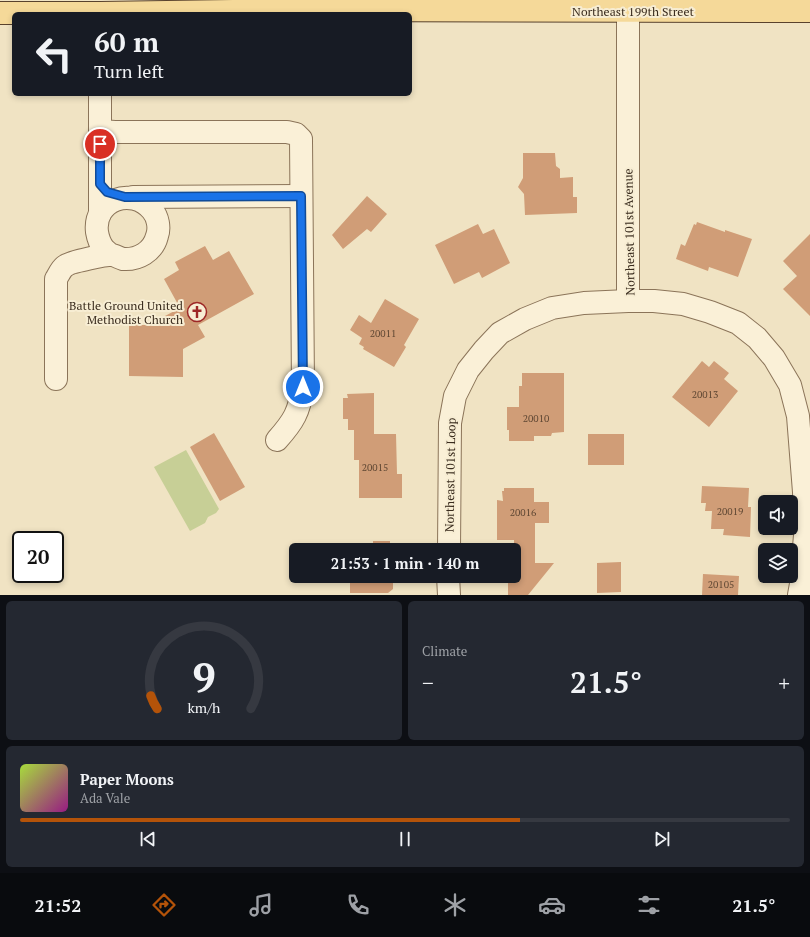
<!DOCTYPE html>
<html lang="en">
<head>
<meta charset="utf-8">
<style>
  body { margin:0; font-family:"PT Serif",serif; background:#242831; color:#f1f3f6; height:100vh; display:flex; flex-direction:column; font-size:15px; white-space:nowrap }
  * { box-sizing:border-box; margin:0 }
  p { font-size:13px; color:#9ea1a6 }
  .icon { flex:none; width:22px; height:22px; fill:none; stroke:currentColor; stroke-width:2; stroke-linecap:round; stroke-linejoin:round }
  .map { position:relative; height:595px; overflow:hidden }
  .sheet { display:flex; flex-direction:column; gap:6px; padding:6px; background:#0d0f14; flex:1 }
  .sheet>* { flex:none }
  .top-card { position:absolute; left:12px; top:12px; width:400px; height:84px; border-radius:6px; box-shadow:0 2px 6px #0003; background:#171b24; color:#f1f3f6; overflow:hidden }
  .buttons { position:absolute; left:758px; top:495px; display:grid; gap:8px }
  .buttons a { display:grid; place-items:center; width:40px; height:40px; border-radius:6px; background:#171b24; box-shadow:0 2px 6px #0003; font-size:20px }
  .speed { position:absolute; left:12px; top:531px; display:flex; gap:8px; font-size:20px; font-weight:700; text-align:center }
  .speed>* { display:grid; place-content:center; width:52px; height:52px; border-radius:50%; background:#171b24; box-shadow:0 2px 6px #0003; line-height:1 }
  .speed .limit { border:2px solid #111; border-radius:6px; background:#fff; color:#111 }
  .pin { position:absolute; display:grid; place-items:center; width:34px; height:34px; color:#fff; margin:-17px; border:2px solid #fff; border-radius:50%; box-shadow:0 1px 4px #0007 }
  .me { position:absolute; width:44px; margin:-22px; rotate:0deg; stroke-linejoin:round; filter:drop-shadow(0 0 3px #0008) }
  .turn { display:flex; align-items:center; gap:14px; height:84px; padding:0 16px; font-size:18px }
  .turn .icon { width:52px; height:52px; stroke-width:2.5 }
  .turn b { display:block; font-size:28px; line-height:34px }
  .big { font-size:30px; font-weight:600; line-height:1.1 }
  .sheet .widget { flex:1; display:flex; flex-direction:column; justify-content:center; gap:6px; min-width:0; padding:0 14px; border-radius:6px; background:#242831 }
  .sheet .dial { align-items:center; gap:0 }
  .dial svg { height:104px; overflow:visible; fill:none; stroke:#363941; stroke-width:7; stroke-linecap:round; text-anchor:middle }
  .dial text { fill:#f1f3f6; stroke:none }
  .song { display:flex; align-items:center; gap:12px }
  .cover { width:48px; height:48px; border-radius:6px; background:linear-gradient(135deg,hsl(80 70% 55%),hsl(310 70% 35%)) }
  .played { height:4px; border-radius:2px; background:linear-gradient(90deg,#b45309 65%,#363941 65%) }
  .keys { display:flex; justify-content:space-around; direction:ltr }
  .heat { display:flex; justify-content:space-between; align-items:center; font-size:22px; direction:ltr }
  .sheet .tiles { flex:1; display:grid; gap:6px; grid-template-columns:1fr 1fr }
  .widget:last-child { grid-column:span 2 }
  .trip { position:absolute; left:289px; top:543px; width:232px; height:40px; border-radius:6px; background:#171b24; box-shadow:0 2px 6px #0003; font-weight:600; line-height:40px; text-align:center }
  .dock { display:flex; height:64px; justify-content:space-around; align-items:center; background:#090b0e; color:#9ea1a6 }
  .dock .icon { width:28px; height:28px }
  .dock .active { color:#b45309 }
  .dock b { font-size:18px; color:#f1f3f6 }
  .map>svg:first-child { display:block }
  .green { fill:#c7cf96 }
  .building { fill:#d09d77 }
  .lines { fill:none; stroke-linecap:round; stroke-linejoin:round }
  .minor-casing { stroke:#8b7459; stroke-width:24 }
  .major-casing { stroke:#59422d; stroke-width:24 }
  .minor { stroke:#faf0d7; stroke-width:22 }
  .major { stroke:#f5d999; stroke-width:22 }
  .route-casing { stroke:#114b97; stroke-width:10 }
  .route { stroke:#1a73e8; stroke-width:7 }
  .labels { text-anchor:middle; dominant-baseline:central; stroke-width:4; stroke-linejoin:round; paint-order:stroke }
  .number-label { font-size:10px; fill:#604834 }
  .street-label { font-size:12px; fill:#3a2c1e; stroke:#f7edd3 }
  .poi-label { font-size:12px; fill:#3a2c1e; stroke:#f7edd3; text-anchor:end }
</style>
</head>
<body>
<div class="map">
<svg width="810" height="595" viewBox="0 0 810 595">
  <rect width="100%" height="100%" fill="#f0e3c3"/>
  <path class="green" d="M186 450 219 509 216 513 208 517 205 523 190 531 154 467Z"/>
  <g class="building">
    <path d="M523 153H555L556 166 560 169V178L573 177V197H577V213L525 215 524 194 518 187 523 178Z"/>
    <path d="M367 196 387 214 371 232 367 229 343 249 332 235Z"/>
    <path d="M697 222 725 232V230L752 239 738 277 709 267 708 271 676 259 681 244 685 246 694 224 696 225Z"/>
    <path d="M478 224 483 234 494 229 510 263 482 278 479 272 454 284 435 245Z"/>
    <path d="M810 234V316L783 289 797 276 783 261Z"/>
    <path d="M205 246 213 260 229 251 254 294 198 325 205 337 183 349V377L129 376V325H170L165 316 180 308 164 279 179 270 175 262Z"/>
    <path d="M385 299 419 319 404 345 406 347 394 367 363 349 364 347 359 344 362 338 350 330 359 315 371 323Z"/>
    <path d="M702 361 709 367 714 361 729 373 724 379 738 391 709 427 672 397Z"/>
    <path d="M522 373H564V432L552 433 551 436H534V441H509V430H507V407H519V386H522Z"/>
    <path d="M374 393V434H396L397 474H402V498H359V460H354V430H348V419H343V398H348L347 394Z"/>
    <path d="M214 433 245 487 220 501 190 447Z"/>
    <rect x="588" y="434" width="36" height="31"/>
    <path d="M702 486 749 488 748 507H751L750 537 723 535 724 529H711L712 511H705L706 503H701Z"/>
    <path d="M504 488H534V502H549V523H535V563H554L528 595H508V576H514V540H497V500L503 501 502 491H504Z"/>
    <path d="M373 541H390V550H349H373Z"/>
    <path d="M621 562V592L597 593V563Z"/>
    <path d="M703 574 739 576 738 595H702Z"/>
    <path d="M348 576H390V580L393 582V589L388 593H350V583L348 582Z"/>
  </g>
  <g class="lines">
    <g class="minor-casing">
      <g id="minor">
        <path d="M628 0V301"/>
        <path d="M100 131V94"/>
        <path d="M133 197 301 196"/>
        <path d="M100 213V131L115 132H287L296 134 301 139 303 387C299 412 294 421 277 440"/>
        <path d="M56 379V279C59 274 62 267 67 265 71 262 107 254 111 255 115 255 119 258 123 259 138 260 153 252 157 236 160 228 158 217 152 210 132 186 93 200 97 232 98 238 100 244 104 249 106 251 109 253 111 255"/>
        <path d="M449 550 450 423 455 396 468 370 484 350 500 333 525 319 552 308 584 303 628 301H654L683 304 710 312 738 323 757 338 774 358 790 385 798 416 804 492 805 535 801 584 799 595"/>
        <path d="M448 576 449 595"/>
      </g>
    </g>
    <g class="major-casing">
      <path id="major" d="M0 13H100L299 10 810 11"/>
    </g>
    <use href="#minor" class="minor"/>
    <use href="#major" class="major"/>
  </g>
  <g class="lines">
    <g class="route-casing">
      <path id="route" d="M100 144V184L107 192 125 197 301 196 303 387"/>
    </g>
    <use href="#route" class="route"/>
  </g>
  <defs>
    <g id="church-ring" transform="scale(1)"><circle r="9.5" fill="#f7edd3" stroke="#9d2726" stroke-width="1.5"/><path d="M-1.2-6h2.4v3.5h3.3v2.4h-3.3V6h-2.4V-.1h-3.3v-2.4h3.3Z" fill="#9d2726"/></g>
  </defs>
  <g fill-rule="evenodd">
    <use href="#church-ring" x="197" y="312"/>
  </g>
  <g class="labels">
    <g class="number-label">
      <text x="383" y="333">20011</text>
      <text x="705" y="394">20013</text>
      <text x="536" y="418">20010</text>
      <text x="375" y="467">20015</text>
      <text x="730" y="511">20019</text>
      <text x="523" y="512">20016</text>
      <text x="721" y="584">20105</text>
    </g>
    <g class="street-label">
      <text x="633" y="11">Northeast 199th Street</text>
      <text transform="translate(629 232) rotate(-91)">Northeast 101st Avenue</text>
      <text transform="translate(450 475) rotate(-89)">Northeast 101st Loop</text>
    </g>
    <g class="poi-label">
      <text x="183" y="305">Battle Ground United<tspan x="183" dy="14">Methodist Church</tspan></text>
    </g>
  </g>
</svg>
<div class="buttons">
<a><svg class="icon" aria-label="sound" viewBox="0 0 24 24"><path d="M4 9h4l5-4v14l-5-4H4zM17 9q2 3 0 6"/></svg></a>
<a><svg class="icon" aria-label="layers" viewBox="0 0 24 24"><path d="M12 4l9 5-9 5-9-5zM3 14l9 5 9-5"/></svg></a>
</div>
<div class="speed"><div class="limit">20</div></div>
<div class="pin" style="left:100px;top:144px;background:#d93025"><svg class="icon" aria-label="arrive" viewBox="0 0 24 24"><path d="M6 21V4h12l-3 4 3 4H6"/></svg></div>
<svg class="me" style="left:303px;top:387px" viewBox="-20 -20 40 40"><circle r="17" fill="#1a73e8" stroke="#fff" stroke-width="3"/><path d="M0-11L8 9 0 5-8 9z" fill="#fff"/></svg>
<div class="trip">21:53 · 1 min · 140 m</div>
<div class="top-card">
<div class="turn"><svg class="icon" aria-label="left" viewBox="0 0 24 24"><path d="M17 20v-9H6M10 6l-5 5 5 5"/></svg><div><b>60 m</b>Turn left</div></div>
</div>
</div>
<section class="sheet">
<div class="tiles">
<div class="widget dial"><svg viewBox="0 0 100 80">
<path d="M14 69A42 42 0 1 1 86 69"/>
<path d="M14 69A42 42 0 0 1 9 59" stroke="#b45309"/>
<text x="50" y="56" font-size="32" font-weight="700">9</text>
<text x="50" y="72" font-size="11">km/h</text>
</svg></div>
<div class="widget"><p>Climate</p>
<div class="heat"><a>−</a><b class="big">21.5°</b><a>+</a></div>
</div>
<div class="widget">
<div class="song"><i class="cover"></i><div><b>Paper Moons</b><p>Ada Vale</p></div></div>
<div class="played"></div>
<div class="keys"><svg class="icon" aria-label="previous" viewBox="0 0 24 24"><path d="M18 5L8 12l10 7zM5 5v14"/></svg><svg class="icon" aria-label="pause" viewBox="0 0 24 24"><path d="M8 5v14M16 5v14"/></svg><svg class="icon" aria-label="next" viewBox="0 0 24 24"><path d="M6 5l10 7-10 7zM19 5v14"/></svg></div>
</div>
</div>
</section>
<nav class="dock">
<b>21:52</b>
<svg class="icon active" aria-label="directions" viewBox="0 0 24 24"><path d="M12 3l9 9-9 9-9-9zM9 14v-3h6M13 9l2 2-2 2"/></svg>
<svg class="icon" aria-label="music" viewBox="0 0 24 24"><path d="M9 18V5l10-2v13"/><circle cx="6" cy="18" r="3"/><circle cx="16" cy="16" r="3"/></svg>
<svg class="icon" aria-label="phone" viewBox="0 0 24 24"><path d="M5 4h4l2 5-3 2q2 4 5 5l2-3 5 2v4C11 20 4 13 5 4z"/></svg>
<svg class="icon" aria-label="climate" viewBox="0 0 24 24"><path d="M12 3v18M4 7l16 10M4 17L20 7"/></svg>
<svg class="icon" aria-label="car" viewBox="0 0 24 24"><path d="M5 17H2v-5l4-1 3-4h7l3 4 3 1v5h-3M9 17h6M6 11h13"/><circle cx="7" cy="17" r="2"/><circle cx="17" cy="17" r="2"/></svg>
<svg class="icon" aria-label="filters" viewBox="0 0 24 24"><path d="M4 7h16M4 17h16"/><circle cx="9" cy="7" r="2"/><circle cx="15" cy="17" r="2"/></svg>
<b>21.5°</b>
</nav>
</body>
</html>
